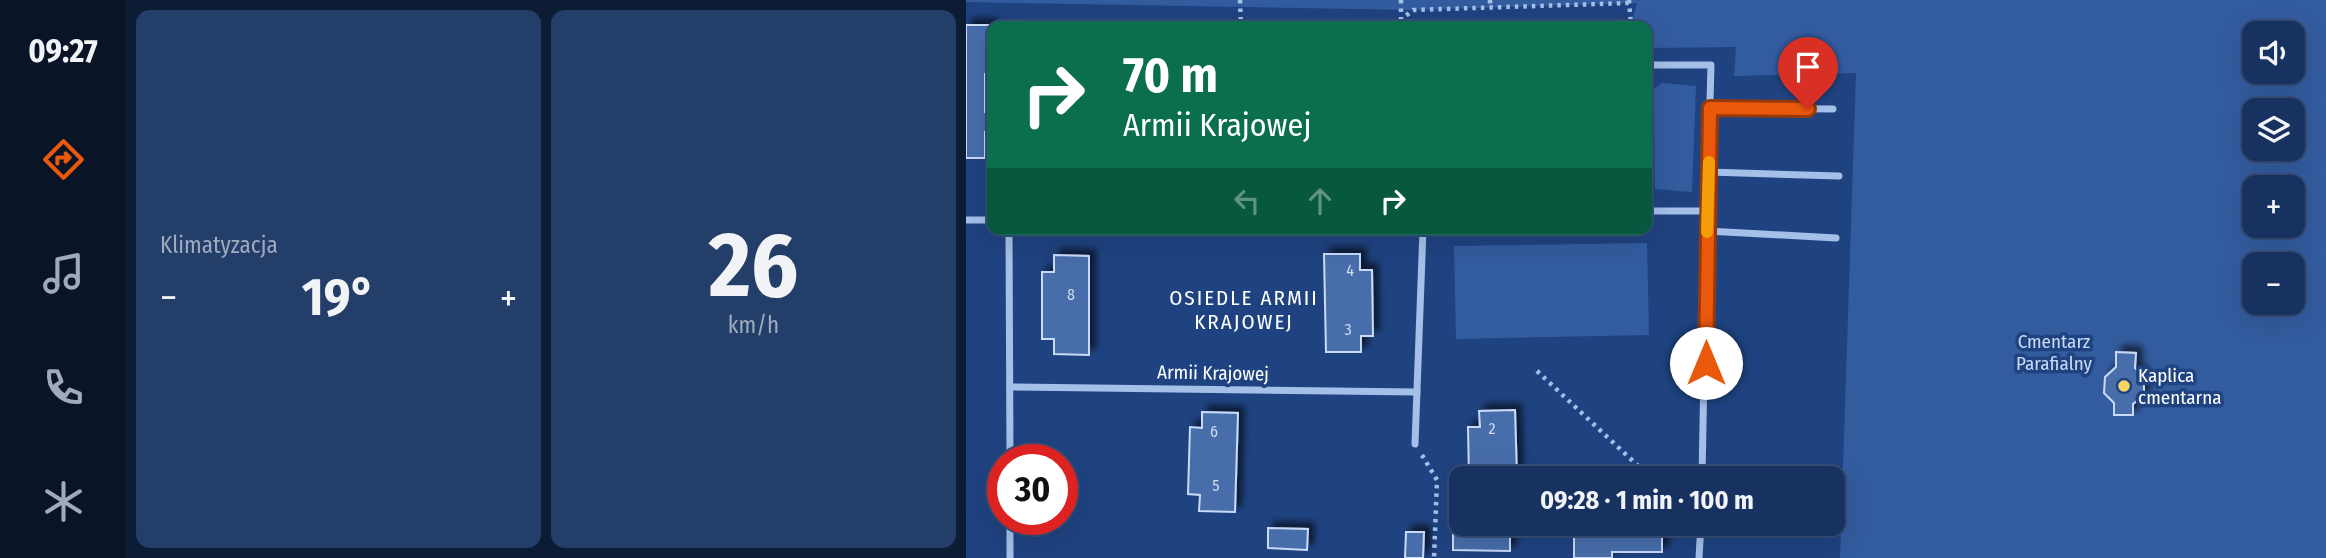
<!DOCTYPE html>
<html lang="pl">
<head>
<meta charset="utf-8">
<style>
  body { margin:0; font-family:"Fira Sans Condensed",sans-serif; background:#243e6a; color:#f1f3f6; height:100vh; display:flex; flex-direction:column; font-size:26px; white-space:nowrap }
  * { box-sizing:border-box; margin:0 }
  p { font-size:23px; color:#9eaabd }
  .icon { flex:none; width:38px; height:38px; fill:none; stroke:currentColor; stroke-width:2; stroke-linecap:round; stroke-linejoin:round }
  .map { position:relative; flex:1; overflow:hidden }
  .drawer { display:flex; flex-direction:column; gap:10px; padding:10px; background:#0d1c35; width:840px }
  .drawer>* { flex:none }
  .top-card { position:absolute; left:21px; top:21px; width:665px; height:214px; border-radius:14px; box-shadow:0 7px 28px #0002,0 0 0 2px #364d76; background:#0b6e4f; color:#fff; overflow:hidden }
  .controls { position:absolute; left:1276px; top:21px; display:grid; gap:14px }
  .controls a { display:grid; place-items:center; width:63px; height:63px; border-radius:14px; background:#173261; box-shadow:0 7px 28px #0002,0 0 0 2px #364d76; font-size:35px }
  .speed { position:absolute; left:21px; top:444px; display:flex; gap:14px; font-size:35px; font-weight:700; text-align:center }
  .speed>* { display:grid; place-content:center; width:91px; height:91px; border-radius:50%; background:#173261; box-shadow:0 7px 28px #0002,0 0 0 2px #364d76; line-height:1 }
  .speed .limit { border:10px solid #d22; background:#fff; color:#111 }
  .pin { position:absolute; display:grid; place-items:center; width:60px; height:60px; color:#fff; margin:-72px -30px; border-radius:50% 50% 50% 0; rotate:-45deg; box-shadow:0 0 7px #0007 }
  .pin .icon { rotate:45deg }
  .me { position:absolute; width:77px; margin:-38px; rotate:0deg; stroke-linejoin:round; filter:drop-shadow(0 0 5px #0008) }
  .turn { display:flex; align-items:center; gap:24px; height:147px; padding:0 21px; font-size:32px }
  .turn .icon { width:91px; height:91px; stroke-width:2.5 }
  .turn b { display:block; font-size:49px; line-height:60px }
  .lanes { display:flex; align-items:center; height:66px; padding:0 21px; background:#0003; justify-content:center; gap:35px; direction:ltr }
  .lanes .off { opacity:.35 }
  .big { font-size:52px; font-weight:700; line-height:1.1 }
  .drawer .card { flex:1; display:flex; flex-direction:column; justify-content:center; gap:10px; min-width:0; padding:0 24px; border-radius:14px; background:#243e6a }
  .drawer .dial { align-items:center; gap:0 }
  .dial b { font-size:91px; line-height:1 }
  .heat { display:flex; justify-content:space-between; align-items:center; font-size:38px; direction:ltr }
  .drawer .tiles { flex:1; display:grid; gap:10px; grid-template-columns:repeat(2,1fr) }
  .trip { position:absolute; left:483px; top:466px; width:396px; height:70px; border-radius:14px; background:#173261; box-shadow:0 7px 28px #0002,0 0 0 2px #364d76; font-weight:700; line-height:70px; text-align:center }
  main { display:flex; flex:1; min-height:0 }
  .dock { display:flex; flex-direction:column; width:126px; justify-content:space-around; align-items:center; background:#091427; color:#9eaabd }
  .dock .icon { width:49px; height:49px }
  .dock .active { color:#ea580c }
  .dock b { font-size:32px; color:#f1f3f6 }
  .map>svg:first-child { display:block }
  .green { fill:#335c9f; fill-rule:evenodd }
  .building { fill:#476daa; stroke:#c8daf6; stroke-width:2; filter:url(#shadow) }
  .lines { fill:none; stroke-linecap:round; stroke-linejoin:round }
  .path { stroke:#a4bfe8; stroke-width:4.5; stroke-dasharray:3.5 5; stroke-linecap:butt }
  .minor { stroke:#a4bfe8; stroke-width:7 }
  .route-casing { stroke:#983908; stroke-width:18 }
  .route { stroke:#ea580c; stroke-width:12 }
  .slow { stroke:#f59e0b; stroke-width:12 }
  .poi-dot { fill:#f7d664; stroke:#1f4381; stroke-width:2.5 }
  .labels { text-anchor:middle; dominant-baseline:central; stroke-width:7; stroke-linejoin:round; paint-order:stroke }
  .number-label { font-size:16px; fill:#d1daea }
  .park-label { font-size:19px; fill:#c8daf6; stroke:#1f4381 }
  .street-label { font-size:19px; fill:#fff; stroke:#1f4381 }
  .poi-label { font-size:19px; fill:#fff; stroke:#1f4381; text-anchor:start }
  .neighbourhood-label { font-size:21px; letter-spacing:2px; fill:#fff; stroke:#1f4381 }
</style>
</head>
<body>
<main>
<nav class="dock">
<b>09:27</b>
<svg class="icon active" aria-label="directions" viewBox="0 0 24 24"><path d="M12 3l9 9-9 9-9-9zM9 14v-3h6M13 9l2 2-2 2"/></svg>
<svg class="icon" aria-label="music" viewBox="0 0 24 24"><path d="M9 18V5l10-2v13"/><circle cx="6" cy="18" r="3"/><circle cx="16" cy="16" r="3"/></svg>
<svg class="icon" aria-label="phone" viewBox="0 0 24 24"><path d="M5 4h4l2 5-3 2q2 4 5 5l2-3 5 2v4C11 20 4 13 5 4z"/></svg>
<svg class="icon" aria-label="climate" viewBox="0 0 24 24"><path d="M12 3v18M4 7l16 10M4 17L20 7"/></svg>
</nav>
<section class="drawer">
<div class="tiles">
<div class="card"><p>Klimatyzacja</p>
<div class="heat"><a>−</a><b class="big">19°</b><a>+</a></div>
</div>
<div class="card dial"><b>26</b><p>km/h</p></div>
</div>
</section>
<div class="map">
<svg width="1360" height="558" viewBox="0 0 1360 558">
  <defs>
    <filter id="shadow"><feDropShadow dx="6" dy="-6" stdDeviation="3.5" flood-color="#0009"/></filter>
  </defs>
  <rect width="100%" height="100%" fill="#1f4381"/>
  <g class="green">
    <path d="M0 0H1360V558H874L890 73 768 76 770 47 681 48V26H665L671 3 447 10 0 2ZM1288 33H1326V72H1288ZM1288 110H1326V149H1288ZM1288 187H1326V226H1288ZM1288 264H1326V303H1288Z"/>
    <path d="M696 83 730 86 726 192 689 189 688 89Z"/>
    <path d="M681 243 683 335 490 339 488 246Z"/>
  </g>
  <g class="building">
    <path d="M0 25H26V74H19V112H26V132H19V158H0Z"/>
    <path d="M358 254H394V270H406L407 336H395V352H360Z"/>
    <path d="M88 255 123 256V355L88 354V339H76V272H88Z"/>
    <path d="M1150 352 1170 353 1169 368 1178 378V395L1167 404V415H1148V403L1138 393 1139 377 1150 367Z"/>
    <path d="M549 410 551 478H503L502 427H514L513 411Z"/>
    <path d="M236 412 272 413 269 512 233 511 234 495 222 494 224 427 236 428Z"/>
    <path d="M302 528 342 529 341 550 302 548Z"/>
    <path d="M440 532H458L457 558H439Z"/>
    <path d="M487 532H544V551L487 550Z"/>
    <path d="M608 533 696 534V552H646V558H608Z"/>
  </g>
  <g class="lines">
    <g class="path">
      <path d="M274 0 275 26"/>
      <path d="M435 0V19"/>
      <path d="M524 0V8"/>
      <path d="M663 0 665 26"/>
      <path d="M427 26 447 10 663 3"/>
      <path d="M571 371 685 478"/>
      <path d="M456 455 471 480 468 558"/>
    </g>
    <g class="minor">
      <path d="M681 65H745L741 211"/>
      <path d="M744 108 867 109"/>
      <path d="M742 172 873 176"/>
      <path d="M681 211H741L736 478"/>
      <path d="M0 220H26"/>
      <path d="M43 229 44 460"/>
      <path d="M741 231 870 238"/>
      <path d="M44 387 451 392"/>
      <path d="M449 444 457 229"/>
      <path d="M44 520V558"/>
      <path d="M733 558 735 523"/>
    </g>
  </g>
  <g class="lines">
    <g class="route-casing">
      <path id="route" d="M740 363 744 108 842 109"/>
    </g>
    <use href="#route" class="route"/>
    <path class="slow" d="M741 232 743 162"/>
  </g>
  <circle class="poi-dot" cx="1158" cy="386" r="7"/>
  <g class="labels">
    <g class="number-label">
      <text x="384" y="270">4</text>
      <text x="105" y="294">8</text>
      <text x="382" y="329">3</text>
      <text x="526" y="428">2</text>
      <text x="248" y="431">6</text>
      <text x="250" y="485">5</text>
    </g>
    <g class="park-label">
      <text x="1088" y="341">Cmentarz<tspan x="1088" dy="22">Parafialny</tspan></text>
    </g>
    <g class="street-label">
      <text transform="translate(247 373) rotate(1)">Armii Krajowej</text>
    </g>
    <g class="poi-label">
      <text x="1172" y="375">Kaplica<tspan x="1172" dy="22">cmentarna</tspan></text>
    </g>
    <g class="neighbourhood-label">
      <text x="278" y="298">OSIEDLE ARMII<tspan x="278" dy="24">KRAJOWEJ</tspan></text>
    </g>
  </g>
</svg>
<div class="controls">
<a><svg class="icon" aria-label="sound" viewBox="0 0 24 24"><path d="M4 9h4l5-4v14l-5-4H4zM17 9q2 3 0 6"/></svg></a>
<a><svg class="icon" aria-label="layers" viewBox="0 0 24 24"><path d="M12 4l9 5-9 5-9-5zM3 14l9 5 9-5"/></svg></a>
<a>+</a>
<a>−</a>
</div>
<div class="speed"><div class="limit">30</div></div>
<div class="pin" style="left:842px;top:109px;background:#d93025"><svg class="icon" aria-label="arrive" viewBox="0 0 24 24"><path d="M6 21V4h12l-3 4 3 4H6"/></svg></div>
<svg class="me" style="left:740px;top:363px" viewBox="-20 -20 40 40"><circle r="19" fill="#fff"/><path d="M0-13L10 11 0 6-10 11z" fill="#ea580c"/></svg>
<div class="trip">09:28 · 1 min · 100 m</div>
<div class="top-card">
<div class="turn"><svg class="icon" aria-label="right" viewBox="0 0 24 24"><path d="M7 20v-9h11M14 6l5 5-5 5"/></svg><div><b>70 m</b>Armii Krajowej</div></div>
<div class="lanes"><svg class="icon off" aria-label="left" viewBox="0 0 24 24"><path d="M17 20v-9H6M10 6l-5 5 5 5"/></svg><svg class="icon off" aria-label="ahead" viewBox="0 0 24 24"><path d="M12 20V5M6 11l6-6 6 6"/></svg><svg class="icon" aria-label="right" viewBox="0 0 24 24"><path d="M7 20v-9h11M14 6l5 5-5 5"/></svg></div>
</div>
</div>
</main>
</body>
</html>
